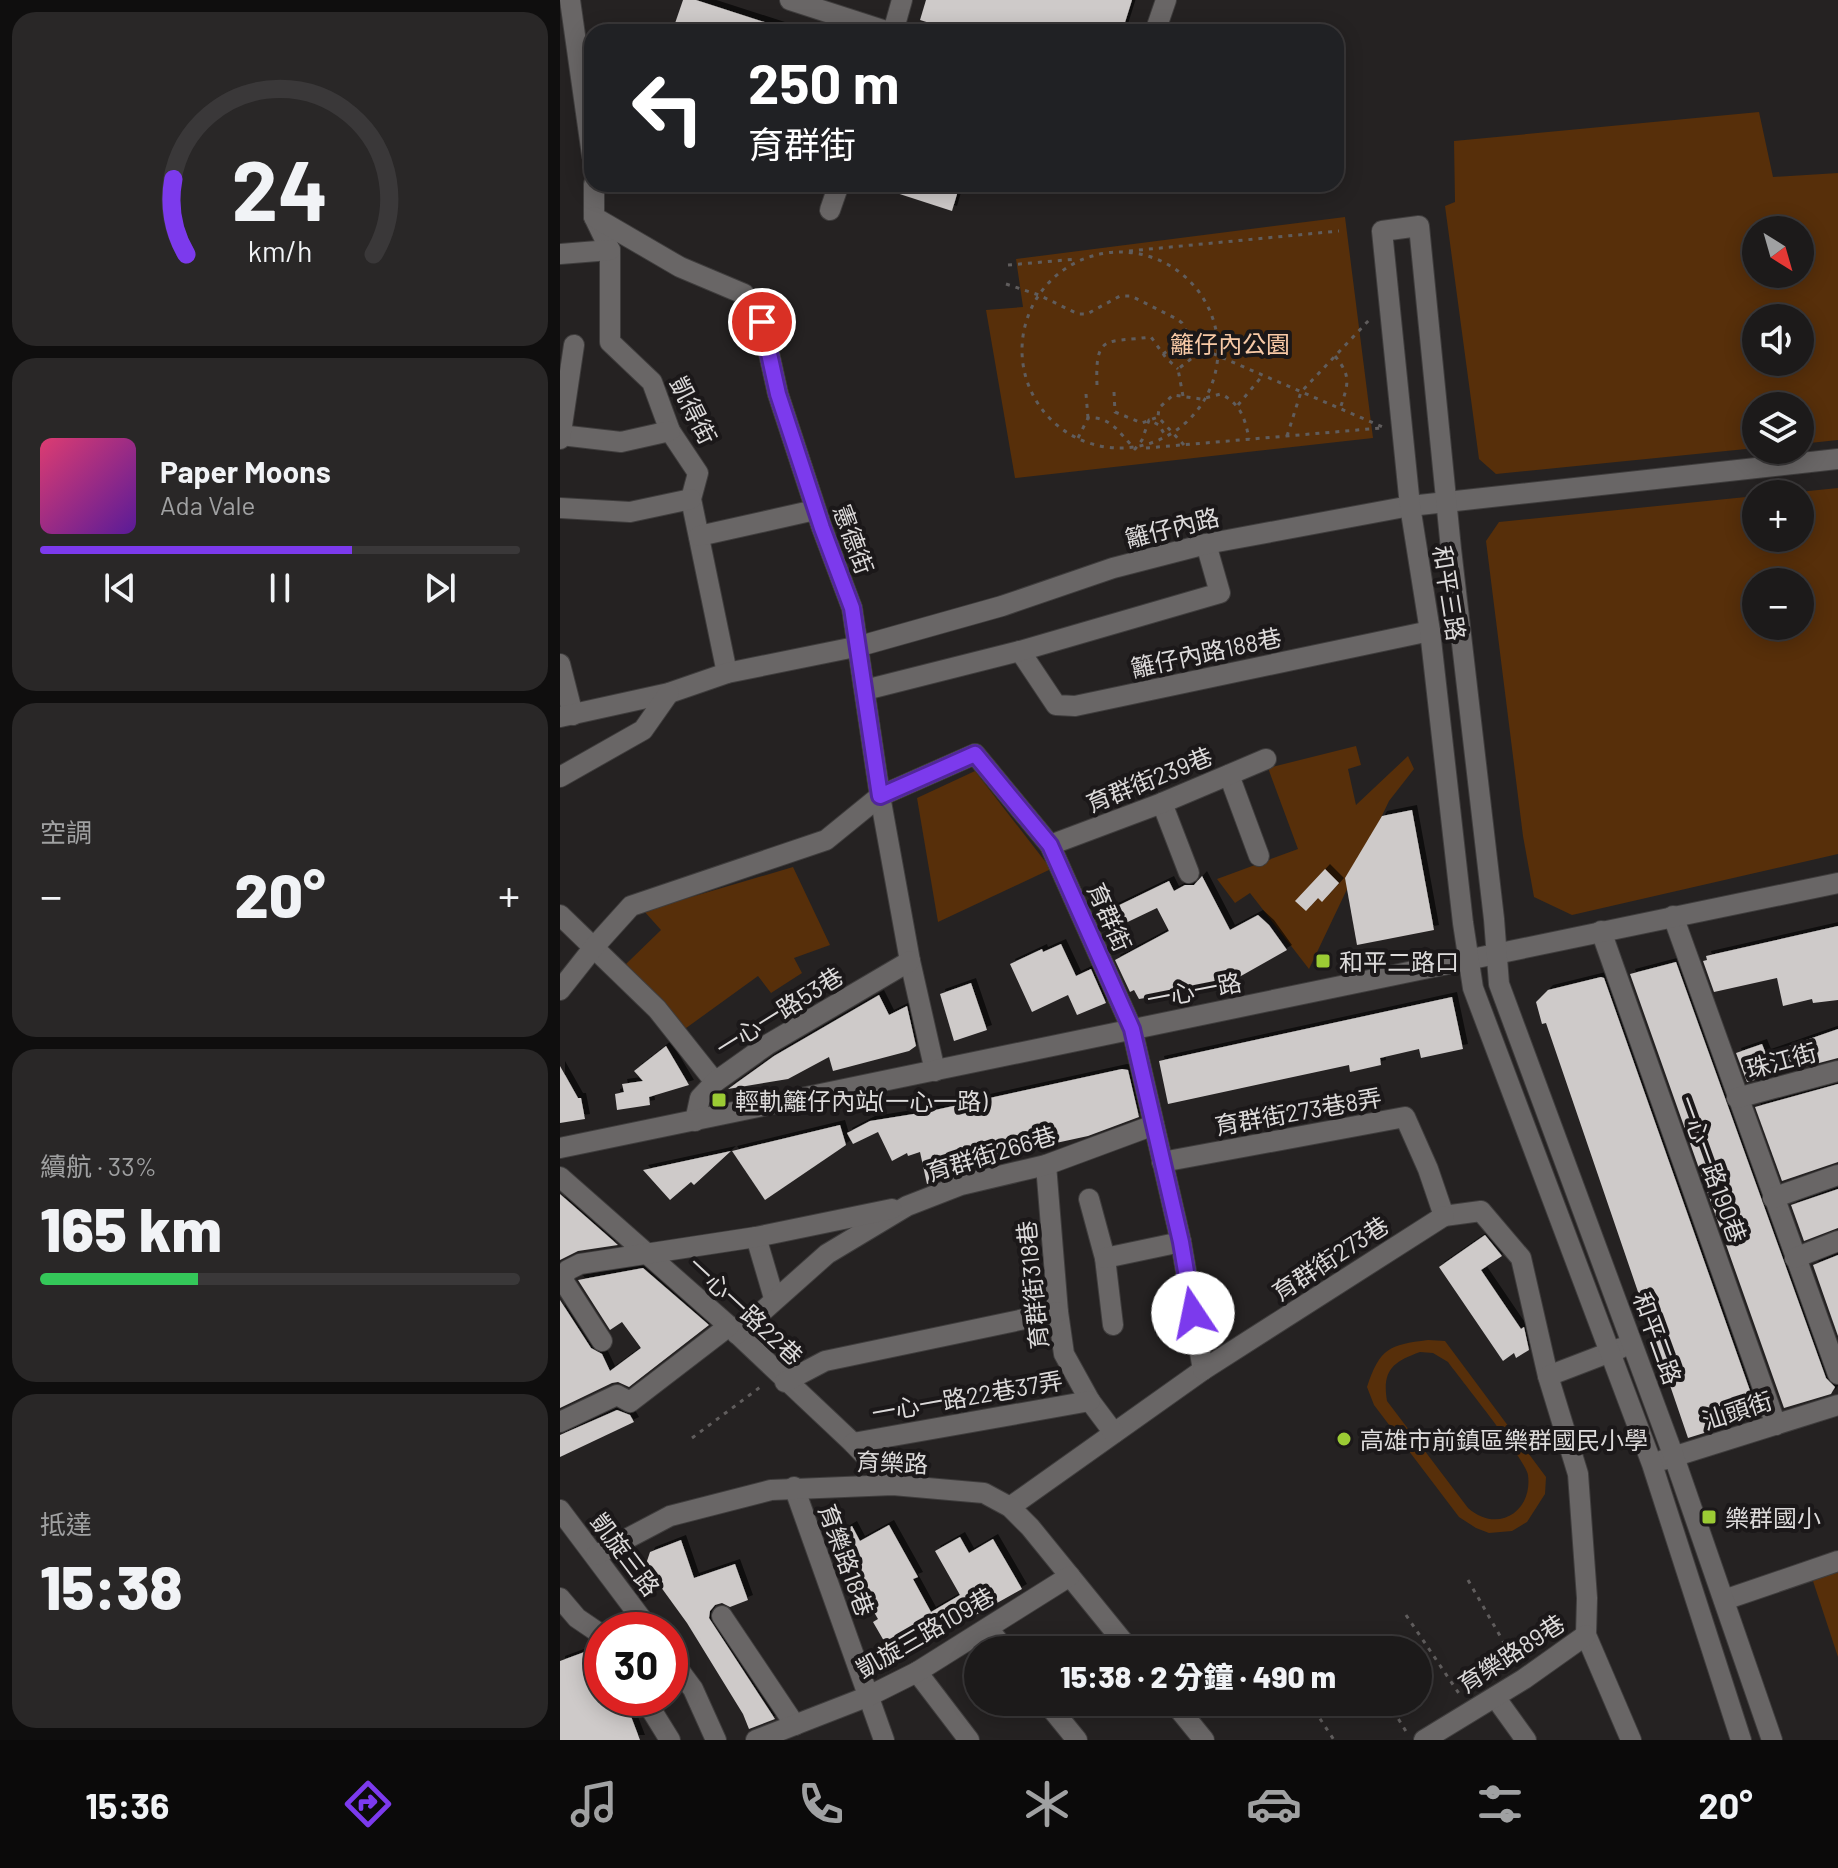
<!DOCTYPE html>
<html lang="zh-TW">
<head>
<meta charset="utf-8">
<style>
  body { margin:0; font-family:Barlow,"Noto Sans TC",sans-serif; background:#292727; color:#f1f3f6; height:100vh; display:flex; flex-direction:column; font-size:30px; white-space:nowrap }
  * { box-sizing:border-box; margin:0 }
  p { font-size:26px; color:#a0a1a2 }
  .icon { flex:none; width:44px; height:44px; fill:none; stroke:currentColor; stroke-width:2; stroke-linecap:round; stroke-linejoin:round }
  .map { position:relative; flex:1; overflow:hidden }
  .details { display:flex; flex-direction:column; gap:12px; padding:12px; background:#0f0e0e; width:560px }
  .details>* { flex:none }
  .banner { position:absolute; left:24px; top:24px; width:760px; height:168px; border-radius:24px; box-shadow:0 4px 20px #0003,0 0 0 2px #3a3839; background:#202124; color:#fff; overflow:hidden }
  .needle { width:52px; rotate:143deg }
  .fabs { position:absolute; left:1182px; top:216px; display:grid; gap:16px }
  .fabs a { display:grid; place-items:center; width:72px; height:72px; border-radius:50%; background:#1c1a1a; box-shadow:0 4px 20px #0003,0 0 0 2px #3a3839; font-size:40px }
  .speed { position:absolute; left:24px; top:1612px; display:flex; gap:16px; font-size:40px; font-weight:700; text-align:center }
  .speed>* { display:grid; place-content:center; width:104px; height:104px; border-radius:50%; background:#1c1a1a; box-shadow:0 4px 20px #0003,0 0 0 2px #3a3839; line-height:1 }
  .speed .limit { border:12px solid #d22; background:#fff; color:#111 }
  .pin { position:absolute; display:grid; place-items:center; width:68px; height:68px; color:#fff; margin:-34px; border:4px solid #fff; border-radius:50%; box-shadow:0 2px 8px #0007 }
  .me { position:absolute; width:88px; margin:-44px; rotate:349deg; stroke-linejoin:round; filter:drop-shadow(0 0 6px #0008) }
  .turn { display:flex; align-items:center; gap:28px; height:168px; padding:0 32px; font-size:36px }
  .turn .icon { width:104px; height:104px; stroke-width:2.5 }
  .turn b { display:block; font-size:56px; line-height:68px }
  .big { font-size:60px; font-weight:800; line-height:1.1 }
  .details .tile { flex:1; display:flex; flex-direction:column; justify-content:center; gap:12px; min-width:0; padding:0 28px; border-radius:24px; background:#292727 }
  .details .dial { align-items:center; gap:0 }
  .dial svg { height:208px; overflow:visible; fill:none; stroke:#3a3839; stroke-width:7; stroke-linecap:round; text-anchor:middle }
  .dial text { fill:#f1f3f6; stroke:none }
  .song { display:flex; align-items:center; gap:24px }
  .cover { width:96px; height:96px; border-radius:12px; background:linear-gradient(135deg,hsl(340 70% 55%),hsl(270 70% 35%)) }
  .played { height:8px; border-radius:4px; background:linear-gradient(90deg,#7c3aed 65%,#3a3839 65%) }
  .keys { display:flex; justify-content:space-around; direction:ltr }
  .heat { display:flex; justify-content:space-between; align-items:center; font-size:44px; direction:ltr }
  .charge { height:12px; border-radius:6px; background:linear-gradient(90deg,#34c759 33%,#3a3839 0) }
  .trip { position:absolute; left:404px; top:1636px; width:468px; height:80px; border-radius:40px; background:#1c1a1a; box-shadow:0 4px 20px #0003,0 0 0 2px #3a3839; font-weight:800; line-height:80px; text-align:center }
  .tab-bar { display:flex; height:128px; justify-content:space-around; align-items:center; background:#0b0a0a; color:#a0a1a2 }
  .tab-bar .icon { width:56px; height:56px }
  .tab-bar .on { color:#7c3aed }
  .tab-bar b { font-size:36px; color:#f1f3f6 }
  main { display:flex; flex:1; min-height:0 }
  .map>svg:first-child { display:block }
  .green { fill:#572f0a; fill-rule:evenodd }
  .building { fill:#cecac9; filter:url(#shadow) }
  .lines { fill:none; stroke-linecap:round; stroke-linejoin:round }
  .minor-casing { stroke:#3f3d3d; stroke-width:22 }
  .path { stroke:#605d5d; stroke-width:3; stroke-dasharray:4 6; stroke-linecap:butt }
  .minor { stroke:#696666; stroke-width:20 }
  .route-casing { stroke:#51269a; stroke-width:20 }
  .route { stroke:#7c3aed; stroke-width:14 }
  .poi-dot { fill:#9bcb34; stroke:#1b1819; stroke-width:3 }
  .labels { text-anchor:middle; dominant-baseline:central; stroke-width:8; stroke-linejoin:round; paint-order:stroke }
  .park-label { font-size:24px; fill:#f7c9a6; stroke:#1b1819 }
  .street-label { font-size:24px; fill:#dcdada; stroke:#1b1819 }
  .poi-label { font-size:24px; fill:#dcdada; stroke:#1b1819; text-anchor:start }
</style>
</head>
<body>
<main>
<section class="details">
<div class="tile dial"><svg viewBox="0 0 100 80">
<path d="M14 69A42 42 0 1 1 86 69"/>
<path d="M14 69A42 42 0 0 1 9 40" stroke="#7c3aed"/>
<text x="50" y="56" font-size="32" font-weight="700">24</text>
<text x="50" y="72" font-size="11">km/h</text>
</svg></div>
<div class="tile">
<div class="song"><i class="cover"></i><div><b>Paper Moons</b><p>Ada Vale</p></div></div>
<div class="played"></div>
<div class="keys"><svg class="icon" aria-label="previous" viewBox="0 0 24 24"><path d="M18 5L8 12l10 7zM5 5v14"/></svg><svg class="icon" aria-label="pause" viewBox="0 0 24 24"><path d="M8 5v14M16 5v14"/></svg><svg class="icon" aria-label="next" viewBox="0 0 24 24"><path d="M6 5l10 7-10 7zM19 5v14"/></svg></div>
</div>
<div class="tile"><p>空調</p>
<div class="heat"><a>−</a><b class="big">20°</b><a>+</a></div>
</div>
<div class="tile"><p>續航 · 33%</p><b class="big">165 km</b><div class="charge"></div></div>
<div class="tile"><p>抵達</p><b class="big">15:38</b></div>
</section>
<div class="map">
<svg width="1278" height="1740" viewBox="0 0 1278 1740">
  <defs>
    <filter id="shadow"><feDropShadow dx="5" dy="-5" stdDeviation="0" flood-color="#0009"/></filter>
  </defs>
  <rect width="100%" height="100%" fill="#252222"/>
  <g class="green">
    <path d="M1199 112 1213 177 1278 173V440L1240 444V406H1196V448L936 474 919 459 885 206 895 202 894 141ZM1240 230V274H1196V230ZM1240 318V362H1196V318Z"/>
    <path d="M785 217 813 438 455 478 426 310 463 307 456 259Z"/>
    <path d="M1278 488V854L1012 915 974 897 963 836 926 541 939 522 1196 496V538H1240V494H1219ZM1240 582V626H1196V582Z"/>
    <path d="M796 746 801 765 788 769 796 805 848 756 854 769 829 801 749 969 690 893 675 903 657 879 738 849 708 768Z"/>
    <path d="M415 771 491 869 378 922 357 798Z"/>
    <path d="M233 867 270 945 234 958 242 973 211 993 198 976 122 1031 66 964 101 930 84 911Z"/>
    <path d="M868 1340 885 1341 986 1477 985 1494 967 1522 952 1531 929 1533 916 1528 899 1517 814 1405 807 1387C820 1348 829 1345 868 1340ZM860 1352 873 1353 888 1362C901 1380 966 1460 968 1475 973 1512 937 1534 908 1508L827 1401C822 1371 832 1362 860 1352Z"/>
    <path d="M1278 1568V1657L1251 1575Z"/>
  </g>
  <g class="building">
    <path d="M123 0H136L226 29 225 32H112Z"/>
    <path d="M366 0H572L562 32H399L360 20Z"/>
    <path d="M318 184H400L392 211 318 187Z"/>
    <path d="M852 810 874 930 797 945 785 878 822 816Z"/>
    <path d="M765 869 779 883 762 902 758 898 746 911 735 901Z"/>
    <path d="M642 876 670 930 698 915 709 925 727 950 665 985 579 999 574 990 570 992 555 960 609 931 597 908 553 929 545 912 609 881 614 891 625 885H634Z"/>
    <path d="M1278 926V1000L1253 1003 1252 999 1223 1006 1217 978 1154 992 1143 961 1147 960 1146 956Z"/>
    <path d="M501 944 516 976 531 969 546 1003 517 1015 508 995 472 1012 450 964 482 949 483 952Z"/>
    <path d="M1116 962 1266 1378 1275 1387 1271 1394 1224 1408 1070 974Z"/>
    <path d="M1041 977 1044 978 1199 1416 1128 1438 986 1023 982 1024 976 1002 988 990Z"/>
    <path d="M411 983 427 1030 394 1041 380 994Z"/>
    <path d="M319 995 329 1015 347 1006 356 1046 349 1051 273 1071 269 1057 228 1079 168 1089 214 1056Z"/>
    <path d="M892 997 903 1049 861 1058 859 1049 820 1058 821 1065 790 1072 789 1065 608 1104 599 1061Z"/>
    <path d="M1278 1029V1058L1187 1082 1176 1053 1202 1044 1206 1054Z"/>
    <path d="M106 1046 129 1085 89 1097 90 1105 57 1110 55 1094 64 1092 62 1084 83 1081 74 1071Z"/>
    <path d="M0 1066 18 1098H21L25 1119 0 1123Z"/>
    <path d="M562 1069 568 1070 579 1117 528 1136 404 1163 405 1171 367 1184 360 1152 348 1156 347 1153 332 1161 318 1132 293 1144 287 1133 310 1121 366 1112Z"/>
    <path d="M1278 1084V1162L1222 1181 1195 1107Z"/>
    <path d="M280 1125 286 1145 205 1200 172 1151Z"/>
    <path d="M171 1151 134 1185 131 1182 110 1200 83 1170Z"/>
    <path d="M1278 1189V1228L1244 1241 1231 1205Z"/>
    <path d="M0 1194 58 1245 18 1251 0 1260Z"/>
    <path d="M925 1235 942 1256 921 1270 961 1329 964 1327 969 1350 956 1358 954 1353 943 1361 879 1267Z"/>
    <path d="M1278 1255V1336L1253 1265Z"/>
    <path d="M83 1268 149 1325 69 1387 58 1382 52 1383 0 1408V1300L31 1348 42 1354 50 1371 81 1348 62 1322 50 1330 18 1280Z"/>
    <path d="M57 1410 70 1415 74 1422 0 1457V1435Z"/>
    <path d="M329 1525 358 1577 353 1579 371 1612 400 1595 375 1551 400 1537 409 1553 433 1539 462 1589 335 1660 313 1622 318 1619 271 1538 292 1526 300 1541Z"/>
    <path d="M121 1540 134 1578 175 1564 188 1600 170 1607 162 1603 155 1605 150 1611 149 1618 215 1719 189 1729 183 1714 127 1623 90 1572 86 1564 90 1552Z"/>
    <path d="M38 1647 42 1648V1698H64L80 1740H0V1661Z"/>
  </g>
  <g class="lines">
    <g class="minor-casing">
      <g id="minor">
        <path d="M10 0 32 155"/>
        <path d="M230 0 329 32"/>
        <path d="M333 32 342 0"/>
        <path d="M595 32 606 0"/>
        <path d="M34 184V217L50 250V342L92 382 110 431 138 473 131 499 167 673"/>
        <path d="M270 210 279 184"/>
        <path d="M34 217 120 267 184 294 202 322 218 394 262 528 292 608 320 796 350 961 375 1071"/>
        <path d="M0 254 50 250"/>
        <path d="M0 435 61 442 110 431"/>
        <path d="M0 439 14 345"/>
        <path d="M0 508 70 512 131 499"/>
        <path d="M139 536 255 510"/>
        <path d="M460 651 496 705 515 706 870 631"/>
        <path d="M0 664 13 715"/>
        <path d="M305 690 460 651 660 593 646 544"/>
        <path d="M0 717 109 693 167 673 300 646 442 606 553 568 646 544 850 506 1278 459"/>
        <path d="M669 775 699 856"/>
        <path d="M0 777 83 730 109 693"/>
        <path d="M602 803 629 873"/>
        <path d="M490 845 602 803 706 759"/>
        <path d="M0 915 97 1009 155 1082"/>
        <path d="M1113 916 1278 1374"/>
        <path d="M1041 931 1216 1425"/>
        <path d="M0 990 34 947 71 906 266 840 320 796 415 754 490 845 572 1029 621 1242 643 1370 450 1507"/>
        <path d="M1177 1098 1278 1071"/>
        <path d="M135 1121 140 1098 155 1082 207 1045 350 961"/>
        <path d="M0 1148 1278 883"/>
        <path d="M602 1162 845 1117 868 1169 884 1216 921 1211 961 1258 988 1376"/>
        <path d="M486 1165 498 1312 504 1354 530 1401 554 1433"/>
        <path d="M0 1177 169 1326 293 1443 333 1485"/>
        <path d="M1213 1198 1278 1175"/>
        <path d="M529 1199 545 1258 553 1325"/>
        <path d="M196 1237 214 1298"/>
        <path d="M545 1258 621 1242"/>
        <path d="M1235 1258 1278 1241"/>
        <path d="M177 1334 267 1254 347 1206 401 1185 486 1165 594 1125"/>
        <path d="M42 1341 2 1279 8 1270 20 1264 196 1237 332 1209"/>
        <path d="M1061 1348 988 1376 1018 1474 1027 1598 1026 1635 1071 1740"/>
        <path d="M643 1370 884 1216"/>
        <path d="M225 1382 265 1361 498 1312"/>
        <path d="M0 1422 57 1395 70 1402 169 1326"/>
        <path d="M293 1443 530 1401"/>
        <path d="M1103 1460 1278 1405"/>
        <path d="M234 1487 324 1740"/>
        <path d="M0 1510 90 1630"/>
        <path d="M36 1555 110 1516 211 1490 333 1485 424 1493 450 1507 470 1527 570 1650"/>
        <path d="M0 1598 17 1618 42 1635"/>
        <path d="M1164 1600 1278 1561"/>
        <path d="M162 1616 235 1725"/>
        <path d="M428 1628 445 1650"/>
        <path d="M110 1658 133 1689 156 1740"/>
        <path d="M357 1672 409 1740"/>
        <path d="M935 1697 966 1740"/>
        <path d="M84 1698 110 1740"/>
        <path d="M486 1702 517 1740"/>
        <path d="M613 1702 644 1740"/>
        <path d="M196 1740 309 1696 357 1672 510 1576"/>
        <path d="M864 1740 964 1679 1026 1635"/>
        <path d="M1181 1740 1092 1464 913 988 903 923 870 631 850 506 822 231 859 226 891 549 934 919 939 984 1114 1457 1212 1740"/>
      </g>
    </g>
    <g class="path">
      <path d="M569 251 779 231"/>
      <circle cx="560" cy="350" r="98"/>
      <path d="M448 265 517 259"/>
      <path d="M446 284 479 295 518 314H527L560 296H571L617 319 622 323 633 345 825 428"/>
      <path d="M603 354 628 337"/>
      <path d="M775 356C792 377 788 384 780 409"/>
      <path d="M537 385C535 333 546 343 591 337L606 358 618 369"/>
      <path d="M554 392 555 412 582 423 598 417"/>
      <path d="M526 394 528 418"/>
      <path d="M623 396 618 369 644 349"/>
      <path d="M678 405 703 375"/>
      <path d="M727 436 741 392 811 318"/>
      <path d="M518 438 528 418C551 416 560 434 575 449L582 440 589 420 599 425 606 437"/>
      <path d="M624 445 598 417 599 408 613 395 641 399 661 394C680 404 685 417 689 439"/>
      <path d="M586 448 821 428"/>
      <path d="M132 1438 203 1385"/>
      <path d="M908 1580 955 1662"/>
      <path d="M846 1615 900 1695"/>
      <path d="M794 1647 795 1650"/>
      <path d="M749 1702 774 1740"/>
      <path d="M828 1702 847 1733"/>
    </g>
    <use href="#minor" class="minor"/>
  </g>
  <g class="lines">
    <g class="route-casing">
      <path id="route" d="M202 322 218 394 262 528 292 608 320 796 415 754 490 845 572 1029 621 1242 633 1313"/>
    </g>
    <use href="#route" class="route"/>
  </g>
  <g class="poi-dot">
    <rect x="755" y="953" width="16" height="16" rx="4"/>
    <rect x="151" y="1092" width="16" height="16" rx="4"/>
    <circle cx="784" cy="1439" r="8"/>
    <rect x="1141" y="1509" width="16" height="16" rx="4"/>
  </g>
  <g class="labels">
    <g class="park-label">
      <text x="670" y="343">籬仔內公園</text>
    </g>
    <g class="street-label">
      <text transform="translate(134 410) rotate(63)">凱得街</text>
      <text transform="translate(612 527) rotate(-14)">籬仔內路</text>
      <text transform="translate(294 539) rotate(70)">憲德街</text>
      <text transform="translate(890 593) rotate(81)">和平三路</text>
      <text transform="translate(646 652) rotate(-12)">籬仔內路188巷</text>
      <text transform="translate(589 779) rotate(-22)">育群街239巷</text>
      <text transform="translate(550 917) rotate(66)">育群街</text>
      <text transform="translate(634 990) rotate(-11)">一心一路</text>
      <text transform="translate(219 1011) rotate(-32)">一心一路53巷</text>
      <text transform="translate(1221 1060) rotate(-15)">珠江街</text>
      <text transform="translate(738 1111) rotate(-10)">育群街273巷8弄</text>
      <text transform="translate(431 1153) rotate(-17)">育群街266巷</text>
      <text transform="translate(1153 1169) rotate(70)">一心一路190巷</text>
      <text transform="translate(770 1258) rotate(-33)">育群街273巷</text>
      <text transform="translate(472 1285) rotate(-96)">育群街318巷</text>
      <text transform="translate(186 1310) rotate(43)">一心一路22巷</text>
      <text transform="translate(1098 1338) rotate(70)">和平二路</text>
      <text transform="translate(407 1396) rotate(-10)">一心一路22巷37弄</text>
      <text transform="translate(1177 1410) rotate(-18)">汕頭街</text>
      <text transform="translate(332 1462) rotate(2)">育樂路</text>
      <text transform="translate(66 1554) rotate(53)">凱旋三路</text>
      <text transform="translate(287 1560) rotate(70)">育樂路18巷</text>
      <text transform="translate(365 1632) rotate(-30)">凱旋三路109巷</text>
      <text transform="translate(951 1653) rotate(-33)">育樂路89巷</text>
    </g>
    <g class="poi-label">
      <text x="779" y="961">和平二路口</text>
      <text x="175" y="1100">輕軌籬仔內站(一心一路)</text>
      <text x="800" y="1439">高雄市前鎮區樂群國民小學</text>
      <text x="1165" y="1517">樂群國小</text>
    </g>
  </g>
</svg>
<div class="fabs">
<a><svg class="needle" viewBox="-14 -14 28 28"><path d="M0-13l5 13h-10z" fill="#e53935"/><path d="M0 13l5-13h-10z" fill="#a0a1a2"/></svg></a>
<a><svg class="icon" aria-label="sound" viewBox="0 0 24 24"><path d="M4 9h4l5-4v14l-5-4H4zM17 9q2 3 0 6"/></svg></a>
<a><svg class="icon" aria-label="layers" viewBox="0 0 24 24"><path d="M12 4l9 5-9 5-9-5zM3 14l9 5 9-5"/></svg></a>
<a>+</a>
<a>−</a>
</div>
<div class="speed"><div class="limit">30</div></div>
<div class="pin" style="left:202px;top:322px;background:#d93025"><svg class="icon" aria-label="arrive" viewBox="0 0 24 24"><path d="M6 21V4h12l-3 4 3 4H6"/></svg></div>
<svg class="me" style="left:633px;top:1313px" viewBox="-20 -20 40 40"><circle r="19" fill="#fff"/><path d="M0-13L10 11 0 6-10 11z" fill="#7c3aed"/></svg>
<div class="trip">15:38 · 2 分鐘 · 490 m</div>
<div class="banner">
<div class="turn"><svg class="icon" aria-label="left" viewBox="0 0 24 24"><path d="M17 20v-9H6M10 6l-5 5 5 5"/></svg><div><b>250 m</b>育群街</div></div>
</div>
</div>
</main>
<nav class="tab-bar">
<b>15:36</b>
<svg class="icon on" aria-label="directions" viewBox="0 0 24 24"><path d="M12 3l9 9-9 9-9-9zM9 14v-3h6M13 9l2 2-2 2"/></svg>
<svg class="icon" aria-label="music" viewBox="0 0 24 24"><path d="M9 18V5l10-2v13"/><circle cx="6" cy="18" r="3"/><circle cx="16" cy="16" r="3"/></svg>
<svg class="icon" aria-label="phone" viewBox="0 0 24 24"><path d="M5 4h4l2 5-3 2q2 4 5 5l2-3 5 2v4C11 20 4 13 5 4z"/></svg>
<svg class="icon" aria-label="climate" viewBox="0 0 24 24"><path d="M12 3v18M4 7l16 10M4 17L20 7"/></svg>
<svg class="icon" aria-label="car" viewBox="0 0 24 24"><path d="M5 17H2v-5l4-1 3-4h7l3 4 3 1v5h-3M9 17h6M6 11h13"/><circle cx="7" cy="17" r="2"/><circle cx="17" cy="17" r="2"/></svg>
<svg class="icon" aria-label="filters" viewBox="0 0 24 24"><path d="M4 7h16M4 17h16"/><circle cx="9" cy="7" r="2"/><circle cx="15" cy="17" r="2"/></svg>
<b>20°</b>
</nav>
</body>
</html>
